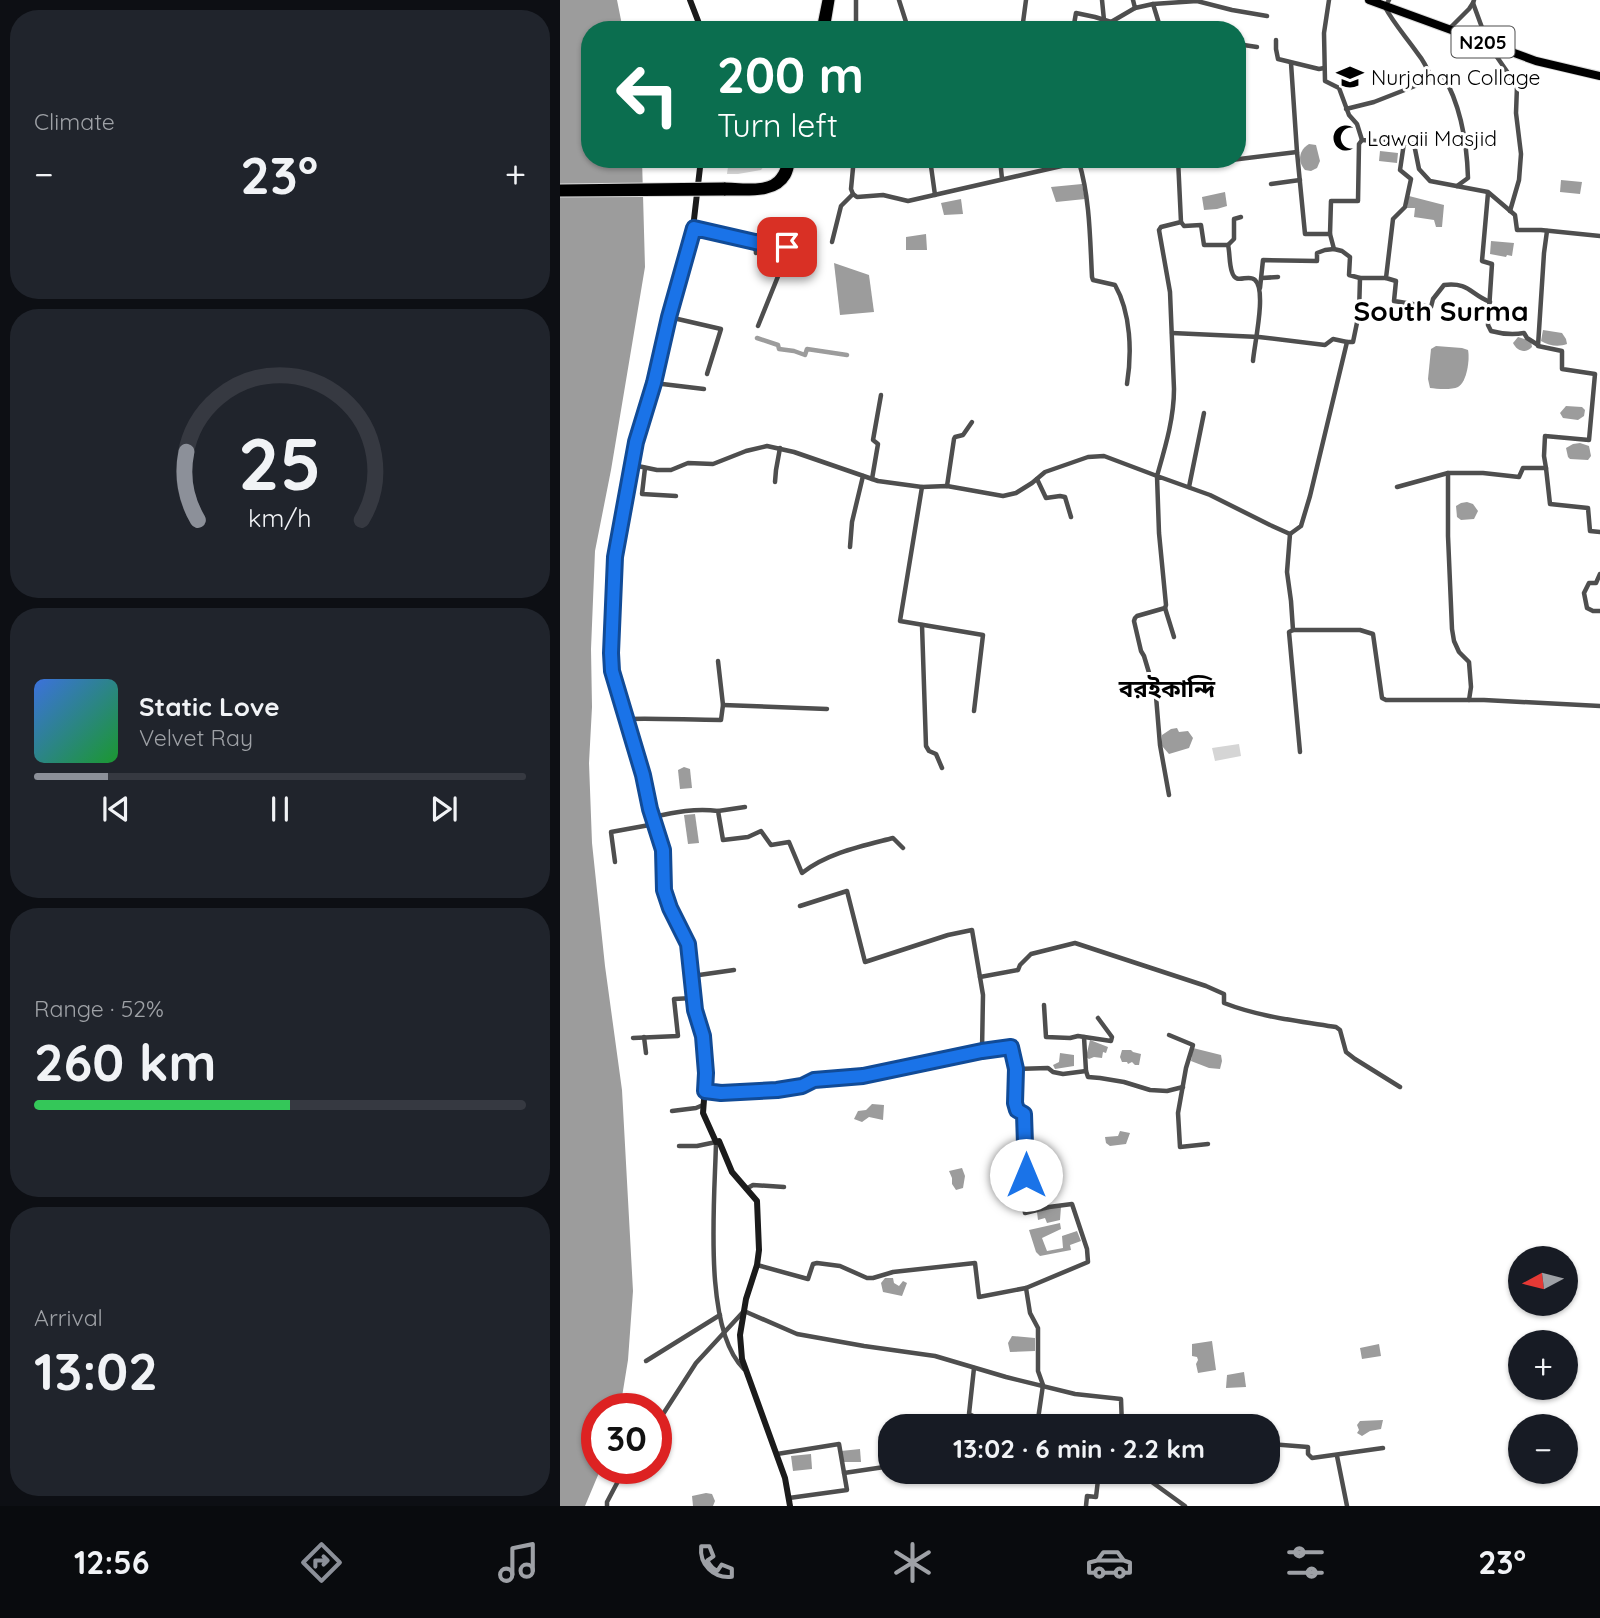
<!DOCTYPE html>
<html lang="en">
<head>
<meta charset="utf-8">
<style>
  body { margin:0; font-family:Quicksand,"Noto Sans Bengali",sans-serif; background:#20242c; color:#f1f3f6; height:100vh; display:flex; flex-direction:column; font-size:26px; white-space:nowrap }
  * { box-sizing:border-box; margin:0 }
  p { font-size:23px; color:#9ea1a6 }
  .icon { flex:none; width:38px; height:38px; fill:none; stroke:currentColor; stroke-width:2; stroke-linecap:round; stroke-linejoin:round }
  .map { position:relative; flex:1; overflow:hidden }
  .side { display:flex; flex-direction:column; gap:10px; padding:10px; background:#0d0f14; width:560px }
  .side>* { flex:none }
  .top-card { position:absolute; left:21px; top:21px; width:665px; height:147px; border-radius:28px; box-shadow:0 2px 5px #0004; background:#0b6e4f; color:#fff; overflow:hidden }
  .needle { width:46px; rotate:263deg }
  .tools { position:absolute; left:948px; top:1246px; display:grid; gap:14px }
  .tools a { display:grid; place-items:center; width:70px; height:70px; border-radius:50%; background:#171b24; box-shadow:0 2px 5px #0004; font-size:35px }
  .speed { position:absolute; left:21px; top:1393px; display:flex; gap:14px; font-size:35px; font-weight:700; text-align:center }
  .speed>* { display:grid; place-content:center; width:91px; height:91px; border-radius:50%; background:#171b24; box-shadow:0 2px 5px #0004; line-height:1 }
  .speed .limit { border:10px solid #d22; background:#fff; color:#111 }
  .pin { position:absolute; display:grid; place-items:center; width:60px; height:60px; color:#fff; margin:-30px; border-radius:14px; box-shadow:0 4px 10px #0006 }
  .me { position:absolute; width:77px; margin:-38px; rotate:0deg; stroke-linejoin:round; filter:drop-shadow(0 0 5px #0008) }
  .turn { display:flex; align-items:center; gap:24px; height:147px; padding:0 21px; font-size:32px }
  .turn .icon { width:91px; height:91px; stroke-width:2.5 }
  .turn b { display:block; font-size:49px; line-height:60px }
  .big { font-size:52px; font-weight:700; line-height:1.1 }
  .side .tile { flex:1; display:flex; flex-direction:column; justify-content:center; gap:10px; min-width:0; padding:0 24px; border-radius:28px; background:#20242c }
  .side .dial { align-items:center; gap:0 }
  .dial svg { height:182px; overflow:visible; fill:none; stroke:#363941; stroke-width:7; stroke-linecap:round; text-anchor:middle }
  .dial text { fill:#f1f3f6; stroke:none }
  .song { display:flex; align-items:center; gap:21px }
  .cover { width:84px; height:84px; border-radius:10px; background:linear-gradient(135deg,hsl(220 70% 55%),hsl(130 70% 35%)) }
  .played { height:7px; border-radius:4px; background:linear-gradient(90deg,#8c9099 15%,#363941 15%) }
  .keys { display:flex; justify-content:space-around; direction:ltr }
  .heat { display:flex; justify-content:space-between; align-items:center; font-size:38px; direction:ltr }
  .charge { height:10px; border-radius:5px; background:linear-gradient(90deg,#34c759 52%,#363941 0) }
  .trip { position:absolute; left:318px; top:1414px; width:402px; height:70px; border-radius:28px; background:#171b24; box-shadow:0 2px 5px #0004; font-weight:700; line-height:70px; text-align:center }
  .menu { display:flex; height:112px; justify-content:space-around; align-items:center; background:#090b0e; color:#9ea1a6 }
  .menu .icon { width:49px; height:49px }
  .menu .selected { color:#8c9099 }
  .menu b { font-size:32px; color:#f1f3f6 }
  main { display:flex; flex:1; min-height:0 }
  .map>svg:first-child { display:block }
  .green { fill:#d5d5d5 }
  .water { fill:#9c9c9c }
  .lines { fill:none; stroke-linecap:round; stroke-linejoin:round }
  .canal { stroke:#9c9c9c; stroke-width:4.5 }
  .primary-casing { stroke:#dbdbdb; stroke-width:9 }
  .highway-casing { stroke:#dbdbdb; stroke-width:10 }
  .street { stroke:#4e4e4e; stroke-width:4.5 }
  .secondary { stroke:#1b1b1b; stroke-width:6 }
  .primary { stroke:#000; stroke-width:7 }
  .highway { stroke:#000; stroke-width:8 }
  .primary-bridge-casing { stroke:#dbdbdb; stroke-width:9; stroke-linecap:butt }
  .primary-bridge { stroke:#000; stroke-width:7 }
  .route-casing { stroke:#114b97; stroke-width:18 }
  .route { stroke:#1a73e8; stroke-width:12 }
  .labels { text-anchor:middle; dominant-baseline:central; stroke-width:6; stroke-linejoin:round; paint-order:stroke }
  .shield { fill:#fff; stroke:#4c4c4c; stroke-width:2 }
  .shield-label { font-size:19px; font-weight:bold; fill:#000 }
  .poi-label { font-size:21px; fill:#000; stroke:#fff; text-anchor:start }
  .quarter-label { font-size:24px; font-weight:bold; fill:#000; stroke:#fff }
  .district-label { font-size:28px; font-weight:bold; fill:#000; stroke:#fff }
</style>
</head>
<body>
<main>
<section class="side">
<div class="tile"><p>Climate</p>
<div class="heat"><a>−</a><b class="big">23°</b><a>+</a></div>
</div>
<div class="tile dial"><svg viewBox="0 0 100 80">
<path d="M14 69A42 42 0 1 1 86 69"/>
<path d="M14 69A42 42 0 0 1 9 39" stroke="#8c9099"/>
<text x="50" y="56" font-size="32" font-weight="700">25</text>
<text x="50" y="72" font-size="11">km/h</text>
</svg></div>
<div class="tile">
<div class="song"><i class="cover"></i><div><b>Static Love</b><p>Velvet Ray</p></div></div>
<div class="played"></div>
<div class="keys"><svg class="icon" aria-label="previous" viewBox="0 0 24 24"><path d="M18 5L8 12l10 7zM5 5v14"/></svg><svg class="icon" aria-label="pause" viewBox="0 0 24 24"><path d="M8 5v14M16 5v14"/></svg><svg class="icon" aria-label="next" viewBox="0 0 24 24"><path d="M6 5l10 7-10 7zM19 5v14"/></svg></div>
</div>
<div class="tile"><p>Range · 52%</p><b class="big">260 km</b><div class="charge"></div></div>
<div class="tile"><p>Arrival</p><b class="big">13:02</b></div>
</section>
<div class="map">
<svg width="1040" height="1506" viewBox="0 0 1040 1506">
  <rect width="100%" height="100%" fill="#fff"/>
  <g class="green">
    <path d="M169 159H209L201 170 178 174H167Z"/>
    <path d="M679 744 681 756 655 761 652 748Z"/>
  </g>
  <g class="water">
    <path d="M0 0H57L63 30H30V159H82L85 267 51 470 35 551 31 649 32 707 29 763 32 843 45 966 62 1090 73 1291 68 1360 60 1409H37V1468H41L25 1506H0Z"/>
    <path d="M749 144 756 145 760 161 757 168 751 171 745 170C737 161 739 150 749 144Z"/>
    <path d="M820 151 838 153 837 163 819 161Z"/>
    <path d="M1001 180 1022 182 1020 194 1000 192Z"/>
    <path d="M522 184 525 199 496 202 491 187Z"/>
    <path d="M665 192 667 206 657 209 644 210 642 197Z"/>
    <path d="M849 196 884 205 882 227H876L874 220 854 217 855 208H847Z"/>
    <path d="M401 199 403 214 384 215 381 203Z"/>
    <path d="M366 234 367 250H346V237Z"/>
    <path d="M931 241 954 243 952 256 947 255 946 257 930 254Z"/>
    <path d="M274 263 309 275 314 312 280 315Z"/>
    <path d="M983 330 1002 333 1006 339 1007 344C999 347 989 346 981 341Z"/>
    <path d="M958 337 971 341 972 347C965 354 957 351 953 343Z"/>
    <path d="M876 346 902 348 908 350C910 359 907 382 898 387 892 390 877 389 870 388L868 379 871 349Z"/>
    <path d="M1006 406 1022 407 1025 410 1024 416 1018 420 1003 418 1000 413Z"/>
    <path d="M1020 443 1029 446 1031 456 1028 460 1010 459 1008 457 1006 448 1013 444Z"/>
    <path d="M907 502 913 504 918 511 914 519 901 520 897 517 896 506 901 503Z"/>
    <path d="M617 728 619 732 628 731 633 738 629 748 609 754 602 746V735L611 729Z"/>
    <path d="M124 767 130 769 132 788 120 789 118 770Z"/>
    <path d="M135 814 139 843 128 844 124 815Z"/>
    <path d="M530 1040 548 1047 546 1053 543 1052 542 1058 534 1057 529 1059 526 1057Z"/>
    <path d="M633 1048 661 1055 662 1061 660 1069 649 1068 631 1061Z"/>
    <path d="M562 1050H571L573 1052 581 1054 579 1065H575L572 1062 568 1064 567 1062H562L560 1057Z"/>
    <path d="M500 1053 514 1055V1066L495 1069 493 1065 499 1062Z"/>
    <path d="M312 1104 324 1105 323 1120 309 1117 302 1122 294 1119 298 1111 306 1110Z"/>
    <path d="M560 1131 570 1133 566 1144 550 1146 546 1143 545 1137 558 1136Z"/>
    <path d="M402 1168 405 1176 403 1188 396 1190 392 1184V1178L389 1171Z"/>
    <path d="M496 1207H501L500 1220 487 1223 485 1218 478 1220 477 1212Z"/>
    <path d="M500 1223 501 1229 482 1238 487 1251 503 1248 502 1236 517 1231 521 1241 510 1245 511 1250 480 1256 476 1252 469 1230Z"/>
    <path d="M325 1278H333L334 1283 339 1286 343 1281 347 1283 342 1296 323 1292 321 1283Z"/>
    <path d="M452 1336 475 1338V1351L450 1352 448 1343Z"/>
    <path d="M652 1341 656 1370 638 1373 636 1364 638 1360 637 1357 632 1356V1344Z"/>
    <path d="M819 1344 821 1356 802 1359 800 1348Z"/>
    <path d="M684 1372 686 1387 666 1388 667 1375Z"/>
    <path d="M823 1420 821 1429 810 1431 802 1436 797 1433 799 1430 797 1425 800 1421Z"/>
    <path d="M300 1449 301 1462H283L281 1451Z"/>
    <path d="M251 1454 252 1469 233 1471 231 1456Z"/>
    <path d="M146 1493 152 1494 155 1501 153 1506H133L132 1496Z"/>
  </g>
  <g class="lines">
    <path class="canal" d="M197 338 218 345 219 349 234 351 245 355 247 349 287 355"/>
    <g class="primary-casing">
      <g id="primary">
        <path d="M260 30 266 0"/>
        <path d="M266 30 271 0"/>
        <path d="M164 186C180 186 210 192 220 176 224 171 225 165 227 159"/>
        <path d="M164 192C184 191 215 197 227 176 230 171 231 164 232 159"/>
      </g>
    </g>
    <g class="highway-casing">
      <path id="highway" d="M809 0 976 61 1040 76"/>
    </g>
    <g class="street">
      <path d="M296 0V30"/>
      <path d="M339 0 346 22 351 30"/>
      <path d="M542 0 544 20"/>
      <path d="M573 0 575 8 593 4 601 30"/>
      <path d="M769 0 764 33 765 81 779 88 789 115 797 124 802 140 854 144 859 169 870 181 928 192 955 215 957 230H981L1040 236"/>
      <path d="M829 0 825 7C834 24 847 38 858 54 864 61 868 70 872 79"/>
      <path d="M914 0 913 3 928 44 957 86 956 113 961 154 959 180 950 211"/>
      <path d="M593 4 637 1 672 10 707 16"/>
      <path d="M140 26H233L259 30"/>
      <path d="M889 29 909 9 913 3"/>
      <path d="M462 30 466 0"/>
      <path d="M513 30 516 13 535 17 551 22"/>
      <path d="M548 30 551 22 575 8"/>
      <path d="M716 40V49L718 59 759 69 764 68"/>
      <path d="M677 44 697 47"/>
      <path d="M731 63 737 152 745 234H770L774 249 782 251 790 257 789 275 800 278H826"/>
      <path d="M786 109 814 102 883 75C901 106 907 143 908 178L897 186"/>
      <path d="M844 143 840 170 851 179 845 207 833 219 826 278 836 281 834 301 871 307 873 299 884 285C909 282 910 294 930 302"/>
      <path d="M288 159 291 161 293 168 291 189 293 194 297 197 323 195 348 201 519 162C530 199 530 239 532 277L533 280 555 285C571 313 572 353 567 384"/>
      <path d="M370 159 375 195"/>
      <path d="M440 159 442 179"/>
      <path d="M519 162 541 159"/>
      <path d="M655 162 737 152"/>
      <path d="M711 184 740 180"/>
      <path d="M928 193 922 261 932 264 928 325 931 331C942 334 953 335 964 333L967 338 978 345"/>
      <path d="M621 222 624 226 641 225 644 245H668C670 253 669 264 672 272 676 286 688 273 695 280 707 290 694 346 693 361"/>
      <path d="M133 228 195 242 227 247 229 249 198 326"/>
      <path d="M770 234 771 201H798L799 144 802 140"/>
      <path d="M195 242 196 253"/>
      <path d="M272 242 281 206 293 194"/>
      <path d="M668 245 674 239V219L681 217"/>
      <path d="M702 278 718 277"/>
      <path d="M700 288 703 260 757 261V253L765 250 774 249"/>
      <path d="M109 317 161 329 147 374"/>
      <path d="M612 333 699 337 765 345 773 339 787 342"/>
      <path d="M94 383 144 389"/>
      <path d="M73 465 97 470H111L128 463 153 464 186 451 207 446 234 452 318 481 362 487 387 486 443 496 456 493 472 483 485 472 528 457 544 456 597 476C605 448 614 419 614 389L610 292 599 230 601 227 621 222 618 159"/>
      <path d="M85 468 82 494 116 496"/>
      <path d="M986 468 984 456 985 436 1029 440 1035 374 1002 369V351L978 346 984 253 987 231"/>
      <path d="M888 473V536L892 629 894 641 899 652 909 662 911 687 909 700"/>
      <path d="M312 479 318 444 313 440 321 395"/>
      <path d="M477 479 486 498 500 496 505 497 511 517"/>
      <path d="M215 482 216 470 220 448"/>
      <path d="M387 486 394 439 395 437 403 435 412 422"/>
      <path d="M362 487 340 621 423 635 414 711"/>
      <path d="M629 487 644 413"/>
      <path d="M837 487 888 473H923L959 477 963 468H986L990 504 1028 508 1030 531 1040 532"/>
      <path d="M730 534 741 526 750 496 787 342H793L799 313 800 278"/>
      <path d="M730 534 727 572 731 601 733 630 729 632 740 752"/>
      <path d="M290 547 292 522 303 476"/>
      <path d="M1040 574 1036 583H1029L1024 593 1027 608 1033 611H1040"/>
      <path d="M605 608 614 637"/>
      <path d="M362 625 366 746 369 751 376 754 382 768"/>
      <path d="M733 630H800L813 634 822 698 826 700H924L1040 706"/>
      <path d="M163 705 267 709"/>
      <path d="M67 719C99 718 129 720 161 720L163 705 158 661"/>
      <path d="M609 795 600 745 596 696 584 656 581 651 574 621 575 618 577 616 605 608 606 605 599 533 597 476 650 495 710 525 730 534"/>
      <path d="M158 811 185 807"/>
      <path d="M93 817C115 812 136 808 158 811L163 840 188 837 201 831 211 845 229 842 242 873C267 853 302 846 333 838L343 848"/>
      <path d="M55 862 51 832 95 824"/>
      <path d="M240 906 287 891 305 962 388 935 412 930 423 995 422 1051"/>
      <path d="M132 976 174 970"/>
      <path d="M420 977 458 970 460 965 471 954 515 943 646 986 664 994V1003C700 1017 738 1021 776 1027L780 1030 786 1052 795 1059 840 1087"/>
      <path d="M484 1005 486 1037 510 1038 518 1036 551 1041 552 1037 538 1018"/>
      <path d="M609 1035 633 1045 626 1068 618 1113 620 1147 648 1144"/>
      <path d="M84 1037 86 1053"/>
      <path d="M524 1037 526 1071"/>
      <path d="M73 1038 118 1036 114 999 133 998"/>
      <path d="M456 1069 488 1068 493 1072 503 1074 526 1071 528 1077 540 1078 564 1082 590 1090 607 1091 623 1087"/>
      <path d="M145 1092 161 1093 217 1090 242 1086 254 1080 303 1076 422 1051 451 1047 456 1069 455 1103 457 1110 464 1114 465 1175 460 1176 465 1213 489 1207 512 1204 527 1249 528 1262 466 1288 419 1297 415 1263 333 1272 313 1278H307L280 1266 257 1263 253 1264 248 1279 197 1265"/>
      <path d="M112 1111 136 1108 143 1105"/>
      <path d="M119 1146H137L156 1142C155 1198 142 1329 184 1369"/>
      <path d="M186 1189 193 1185 224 1187"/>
      <path d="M466 1288 470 1313 478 1328V1371L483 1385 477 1426"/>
      <path d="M86 1361 160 1315"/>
      <path d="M96 1425 136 1363 184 1311 237 1334 304 1346 375 1356 446 1377 515 1394 561 1399 562 1426"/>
      <path d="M413 1426V1416L409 1414 414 1368"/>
      <path d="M709 1444 748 1447V1454L752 1458 823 1448"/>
      <path d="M217 1454 279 1444 287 1490 229 1498 230 1501"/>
      <path d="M777 1456 787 1506"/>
      <path d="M474 1472V1473L505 1477H527L538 1480"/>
      <path d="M578 1472 625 1506"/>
      <path d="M646 1472V1480H661L664 1477V1472"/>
      <path d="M284 1473 331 1466"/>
      <path d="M47 1506V1502L65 1468"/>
      <path d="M526 1506 527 1496 536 1497 538 1480 545 1477V1472"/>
    </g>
    <g class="secondary">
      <path d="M130 0 140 26V30"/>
      <path d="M141 159 133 228 109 317 94 383 76 442 55 557 51 653 52 671 83 775 90 809 103 850 104 890 110 908 128 944 135 1010 143 1036 146 1073 143 1113 156 1142 159 1141 172 1172 197 1201 199 1250 197 1265 186 1299 180 1335 182 1359 225 1478 230 1506"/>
    </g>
    <use href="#primary" class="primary"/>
    <use href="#highway" class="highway"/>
    <g class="primary-bridge-casing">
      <g id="primary-bridge">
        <path d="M0 188 164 186"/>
        <path d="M0 193 164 192"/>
      </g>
    </g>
    <use href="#primary-bridge" class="primary-bridge"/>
  </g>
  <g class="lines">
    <g class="route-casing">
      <path id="route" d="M227 247 195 242 134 228 109 317 94 383 76 442 55 557 51 653 52 671 83 775 90 809 103 850 104 890 110 908 128 944 135 1010 143 1036 146 1073 145 1091 161 1093 217 1090 242 1086 254 1080 303 1076 422 1051 451 1047 456 1069 455 1103 457 1110 464 1114 466 1175"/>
    </g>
    <use href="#route" class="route"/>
  </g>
  <defs>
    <g id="university-bare" transform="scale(2.1)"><path d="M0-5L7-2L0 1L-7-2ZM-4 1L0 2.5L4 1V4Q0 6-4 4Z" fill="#000" stroke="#fff" stroke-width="2.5" paint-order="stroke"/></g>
    <g id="mosque-bare" transform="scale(2.1)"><path d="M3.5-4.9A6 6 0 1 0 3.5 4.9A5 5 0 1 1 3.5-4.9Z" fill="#000" stroke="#fff" stroke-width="2.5" paint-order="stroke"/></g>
  </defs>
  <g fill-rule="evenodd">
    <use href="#university-bare" x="790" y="77"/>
    <use href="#mosque-bare" x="786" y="138"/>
  </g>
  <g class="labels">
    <rect class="shield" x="891.5" y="26.5" width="63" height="31" rx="5"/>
    <g class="shield-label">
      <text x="923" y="42">N205</text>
    </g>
    <g class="poi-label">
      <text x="811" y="77">Nurjahan Collage</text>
      <text x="807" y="138">Lawaii Masjid</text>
    </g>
    <g class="quarter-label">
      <text x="607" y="688">বরইকান্দি</text>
    </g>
    <g class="district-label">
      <text x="881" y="310">South Surma</text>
    </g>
  </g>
</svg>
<div class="tools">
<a><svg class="needle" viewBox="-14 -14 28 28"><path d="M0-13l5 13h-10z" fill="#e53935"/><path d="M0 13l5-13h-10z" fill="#9ea1a6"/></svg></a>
<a>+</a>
<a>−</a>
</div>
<div class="speed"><div class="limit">30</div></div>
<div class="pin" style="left:227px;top:247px;background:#d93025"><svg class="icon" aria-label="arrive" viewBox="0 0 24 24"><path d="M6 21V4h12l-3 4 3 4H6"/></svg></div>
<svg class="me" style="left:466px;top:1175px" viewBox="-20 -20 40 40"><circle r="19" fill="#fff"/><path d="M0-13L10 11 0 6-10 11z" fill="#1a73e8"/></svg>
<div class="trip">13:02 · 6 min · 2.2 km</div>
<div class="top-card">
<div class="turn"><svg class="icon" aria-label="left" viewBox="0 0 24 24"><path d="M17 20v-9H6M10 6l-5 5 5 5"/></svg><div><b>200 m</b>Turn left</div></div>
</div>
</div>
</main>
<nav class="menu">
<b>12:56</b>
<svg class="icon selected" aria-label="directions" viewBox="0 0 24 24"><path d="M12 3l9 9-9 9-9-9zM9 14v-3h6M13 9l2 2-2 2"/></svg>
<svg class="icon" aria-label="music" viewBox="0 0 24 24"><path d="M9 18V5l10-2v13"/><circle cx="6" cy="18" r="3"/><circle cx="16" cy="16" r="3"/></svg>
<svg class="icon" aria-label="phone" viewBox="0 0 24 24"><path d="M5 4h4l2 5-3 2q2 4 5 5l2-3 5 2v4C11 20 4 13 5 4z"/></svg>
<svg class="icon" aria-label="climate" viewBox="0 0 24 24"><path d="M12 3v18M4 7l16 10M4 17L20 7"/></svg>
<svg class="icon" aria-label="car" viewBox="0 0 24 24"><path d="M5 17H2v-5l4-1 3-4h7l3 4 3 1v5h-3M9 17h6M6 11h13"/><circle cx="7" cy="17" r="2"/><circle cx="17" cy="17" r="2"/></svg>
<svg class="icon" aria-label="filters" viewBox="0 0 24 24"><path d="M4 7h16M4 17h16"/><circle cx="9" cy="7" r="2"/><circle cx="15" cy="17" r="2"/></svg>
<b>23°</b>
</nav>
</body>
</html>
